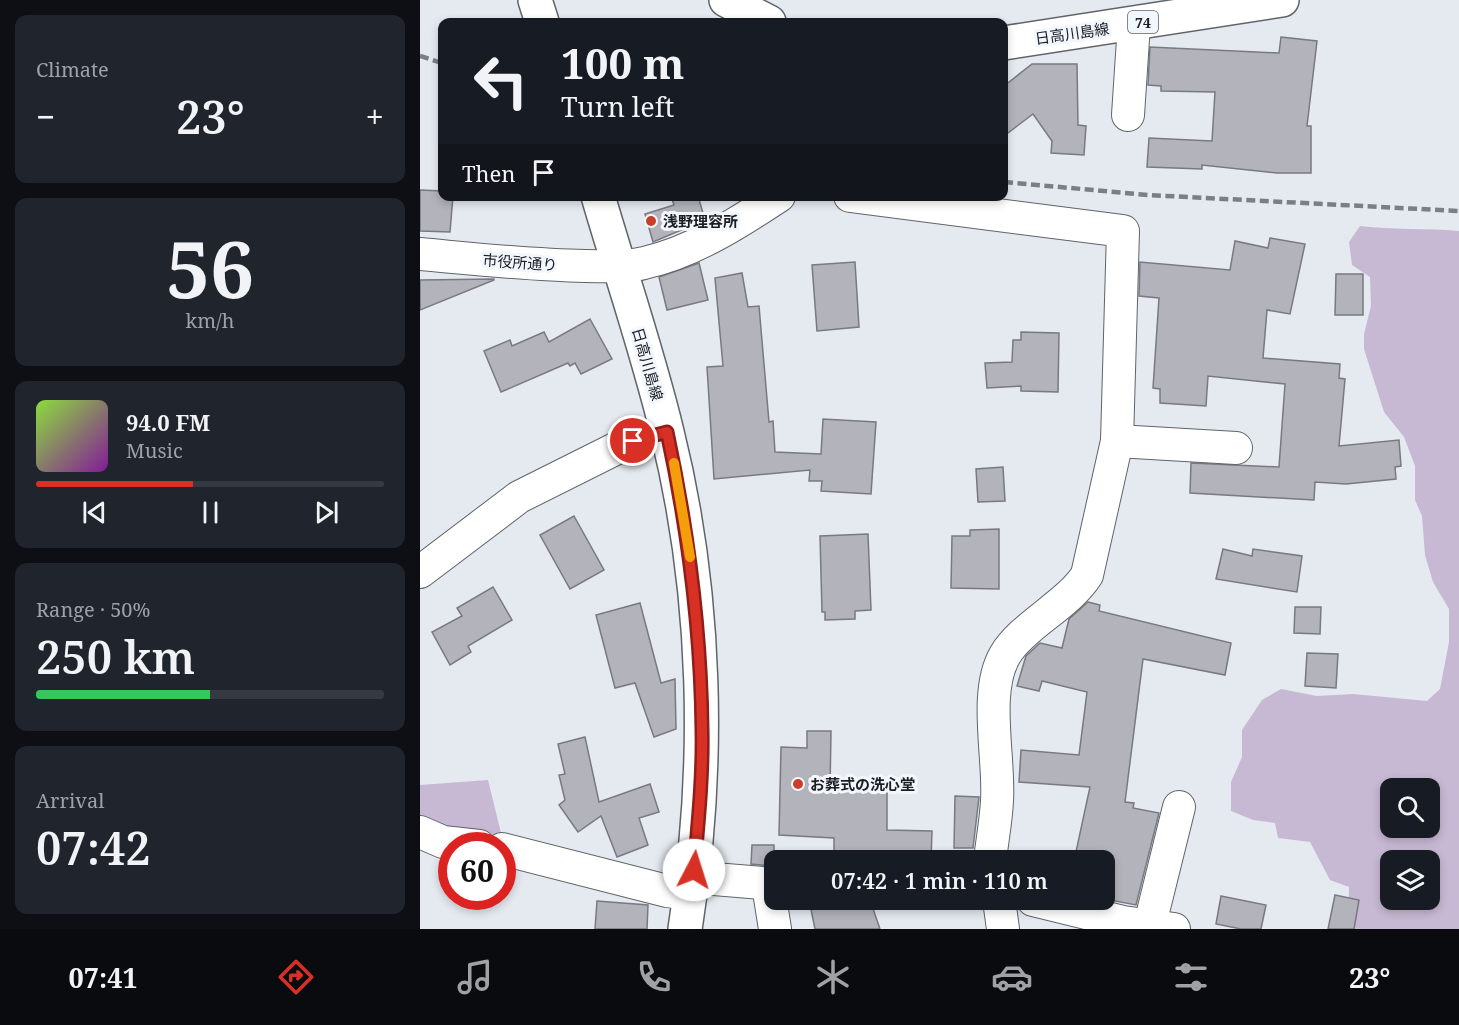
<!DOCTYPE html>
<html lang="en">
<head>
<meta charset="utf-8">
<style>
  body { margin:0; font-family:"Noto Serif","Noto Sans JP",serif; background:#20242c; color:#f1f3f6; height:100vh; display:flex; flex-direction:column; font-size:22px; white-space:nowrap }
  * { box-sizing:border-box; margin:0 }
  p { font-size:20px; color:#9ea1a6 }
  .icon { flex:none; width:33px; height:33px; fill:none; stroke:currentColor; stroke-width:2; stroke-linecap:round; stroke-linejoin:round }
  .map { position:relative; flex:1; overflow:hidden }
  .sheet { display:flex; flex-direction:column; gap:15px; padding:15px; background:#0d0f14; width:420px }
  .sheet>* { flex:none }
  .top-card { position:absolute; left:18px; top:18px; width:570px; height:183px; border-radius:12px; box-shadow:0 3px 9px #0003; background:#171b24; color:#f1f3f6; overflow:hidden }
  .fabs { position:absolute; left:960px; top:778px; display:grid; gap:12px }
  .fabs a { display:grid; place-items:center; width:60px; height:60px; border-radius:12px; background:#171b24; box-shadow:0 3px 9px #0003; font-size:30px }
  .speed { position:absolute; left:18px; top:832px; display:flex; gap:12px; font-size:30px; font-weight:700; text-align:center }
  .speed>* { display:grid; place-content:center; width:78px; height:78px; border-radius:50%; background:#171b24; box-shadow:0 3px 9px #0003; line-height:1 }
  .speed .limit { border:9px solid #d22; background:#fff; color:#111 }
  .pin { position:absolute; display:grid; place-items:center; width:51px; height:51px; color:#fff; margin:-26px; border:3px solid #fff; border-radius:50%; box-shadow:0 2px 6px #0007 }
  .me { position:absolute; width:66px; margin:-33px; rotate:5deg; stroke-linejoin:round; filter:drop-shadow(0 0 4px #0008) }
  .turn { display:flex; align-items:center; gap:21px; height:126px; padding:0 24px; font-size:27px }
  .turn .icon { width:78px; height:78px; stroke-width:2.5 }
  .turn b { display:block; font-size:42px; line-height:51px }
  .then { display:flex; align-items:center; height:57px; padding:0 24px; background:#0003; gap:12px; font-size:22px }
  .big { font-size:45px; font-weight:600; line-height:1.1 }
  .sheet .tile { flex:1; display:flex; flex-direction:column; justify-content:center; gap:9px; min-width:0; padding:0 21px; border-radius:12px; background:#20242c }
  .sheet .dial { align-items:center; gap:0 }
  .dial b { font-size:78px; line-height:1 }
  .song { display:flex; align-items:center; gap:18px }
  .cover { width:72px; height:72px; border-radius:9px; background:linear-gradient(135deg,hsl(90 70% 55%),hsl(290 70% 35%)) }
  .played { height:6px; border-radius:3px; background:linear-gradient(90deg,#d93025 45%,#363941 45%) }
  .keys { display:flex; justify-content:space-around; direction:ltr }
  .heat { display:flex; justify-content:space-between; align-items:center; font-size:33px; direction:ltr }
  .charge { height:9px; border-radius:4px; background:linear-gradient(90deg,#34c759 50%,#363941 0) }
  .trip { position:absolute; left:344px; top:850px; width:351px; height:60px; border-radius:12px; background:#171b24; box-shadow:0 3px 9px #0003; font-weight:600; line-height:60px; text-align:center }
  .dock { display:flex; height:96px; justify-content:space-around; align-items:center; background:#090b0e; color:#9ea1a6 }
  .dock .icon { width:42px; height:42px }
  .dock .active { color:#d93025 }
  .dock b { font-size:27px; color:#f1f3f6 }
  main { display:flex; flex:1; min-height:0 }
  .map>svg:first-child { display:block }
  .green { fill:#c7b9d3; fill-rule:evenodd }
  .building { fill:#b3b3bb; stroke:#797980; stroke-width:1.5 }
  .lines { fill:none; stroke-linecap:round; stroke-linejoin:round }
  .minor-casing { stroke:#5f6469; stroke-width:34 }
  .major-casing { stroke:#5f6469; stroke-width:36 }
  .minor { stroke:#fff; stroke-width:32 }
  .major { stroke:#fff; stroke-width:33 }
  .rail { stroke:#7b7f84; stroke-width:4.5; stroke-dasharray:9 4.5; stroke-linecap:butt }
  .route-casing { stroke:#8d1f18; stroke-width:15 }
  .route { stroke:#d93025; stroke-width:10 }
  .slow { stroke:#f59e0b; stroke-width:10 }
  .poi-dot { fill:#ca3f27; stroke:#f2f7fe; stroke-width:2 }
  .labels { text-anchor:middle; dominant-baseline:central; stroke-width:6; stroke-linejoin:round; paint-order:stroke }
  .shield { fill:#f2f7fe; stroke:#5c5e63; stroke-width:1.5 }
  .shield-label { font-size:14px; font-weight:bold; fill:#1b1d20 }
  .street-label { font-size:15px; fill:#1b1d20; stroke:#f2f7fe }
  .poi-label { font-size:15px; font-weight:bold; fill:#1b1d20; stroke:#f2f7fe; text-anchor:start }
</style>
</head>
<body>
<main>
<section class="sheet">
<div class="tile"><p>Climate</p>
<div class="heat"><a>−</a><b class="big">23°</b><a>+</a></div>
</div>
<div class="tile dial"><b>56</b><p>km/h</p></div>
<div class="tile">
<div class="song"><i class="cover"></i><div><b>94.0 FM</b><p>Music</p></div></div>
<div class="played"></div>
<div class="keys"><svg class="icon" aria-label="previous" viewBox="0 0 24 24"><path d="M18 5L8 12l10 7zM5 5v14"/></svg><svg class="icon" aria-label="pause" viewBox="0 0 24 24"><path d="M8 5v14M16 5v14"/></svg><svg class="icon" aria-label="next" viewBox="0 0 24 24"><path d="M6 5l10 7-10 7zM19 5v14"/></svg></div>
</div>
<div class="tile"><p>Range · 50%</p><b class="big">250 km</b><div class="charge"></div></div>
<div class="tile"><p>Arrival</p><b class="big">07:42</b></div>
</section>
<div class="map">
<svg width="1039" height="929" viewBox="0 0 1039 929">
  <rect width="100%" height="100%" fill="#e4eaf0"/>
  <g class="green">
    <path d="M940 226C973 230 1006 228 1039 231V929H928L929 887 910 880 890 842 858 838 855 823 833 820 811 811V782L822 757V730L842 700 861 689 897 696 933 694 1007 701 1020 689 1029 642V609L1013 582 1005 555 1002 516 995 500V466L984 437 964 412 944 349V334L951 306 950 277 932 265 929 242ZM970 789H1010V828H970ZM970 861H1010V900H970Z"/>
    <path d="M68 780 83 841 0 828V785Z"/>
  </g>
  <g class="building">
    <path d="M861 37 897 41 887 126H891V173H857L782 165V169L727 167 729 138 792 141 795 92 741 91V86L728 85 730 47 859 53Z"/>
    <path d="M612 64H657L658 125 666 126 664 155 631 153 632 141 613 114 584 136V86Z"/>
    <path d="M0 190 22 191V196H33L30 232 0 231Z"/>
    <path d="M251 196H278L285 220 233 242 225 214 254 205Z"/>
    <path d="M850 238 885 244 870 314 847 310 843 358 920 364 919 378 925 379 919 446 979 440 981 466 975 467 976 479 926 484 895 482 894 500 770 493 771 463 859 467 865 384 788 376 786 406 740 403V389L733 388 739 298 719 296 720 262 810 270 815 241 848 248Z"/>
    <path d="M435 262 439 327 397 331 392 265Z"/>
    <path d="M279 263 288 300 247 310 239 277Z"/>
    <path d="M322 273 328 307 339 306 349 422 353 421 355 452 401 454 403 419 456 422 451 494 401 491 402 481H389L390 470 294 479 287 367 303 366 295 278Z"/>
    <path d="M916 274H943V315H915Z"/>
    <path d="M0 280 74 279V280L0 310Z"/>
    <path d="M170 319 192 359 161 374 155 363 150 366 148 363 81 392 64 351 90 340 92 346 124 332 129 342Z"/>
    <path d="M601 332 639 333 638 392 601 391V386L567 388 565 363 592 362 593 340H601Z"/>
    <path d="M583 467 585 501 558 502 556 469Z"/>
    <path d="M154 516 184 570 150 589 120 535Z"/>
    <path d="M579 529V589L531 588 532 536H550V530Z"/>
    <path d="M448 534 451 610 435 611V619L405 620V612H402L400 536Z"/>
    <path d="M803 549 832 556 833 549 882 556 877 592 796 579Z"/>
    <path d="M73 587 92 620 48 646 51 652 30 665 12 632 42 616 37 608Z"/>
    <path d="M668 602 680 605 679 611 811 643 805 675 723 659 705 802 714 803 713 808 739 813 716 905 684 899V861H654L670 787 599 782 601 750 659 755 667 692 622 681 619 691 597 686 606 656 620 643 642 648 649 619Z"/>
    <path d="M220 603 241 683 255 679 256 729 234 737 215 683 195 688 176 615Z"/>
    <path d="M875 607H901L900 634 874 633Z"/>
    <path d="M887 653 918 654 916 688 885 686Z"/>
    <path d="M387 731H411L410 790H467V830L512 831 511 861H414V838L359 835 361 747 387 748Z"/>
    <path d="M165 737 179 802 230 784 239 812 219 818 228 845 197 857 181 816 158 832 139 805 145 800 139 775 145 774 138 744Z"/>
    <path d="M535 796 559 797 553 848H534Z"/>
    <path d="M332 845H354V866L331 864Z"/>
    <path d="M915 895 939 900 934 929H908Z"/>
    <path d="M801 896 846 905 841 929H821L796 924Z"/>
    <path d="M389 900H450L460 929H395Z"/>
    <path d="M177 901 228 905 227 929H175Z"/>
  </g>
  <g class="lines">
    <g class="minor-casing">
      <g id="minor">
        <path d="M708 115 714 24"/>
        <path d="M430 196 703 231 697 441 667 575C648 605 602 626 585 655 563 692 580 759 577 801 576 821 572 841 570 861"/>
        <path d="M0 254C55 259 110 265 165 266 184 266 205 268 224 263 273 252 318 223 359 196"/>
        <path d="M697 441 816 448"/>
        <path d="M0 572 99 497 213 440 247 432"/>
        <path d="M0 832 23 842 59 846"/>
        <path d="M82 849 247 891 271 894"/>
        <path d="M274 871 294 879 354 884"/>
        <path d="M348 885 355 929"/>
        <path d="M579 900 583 929"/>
        <path d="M613 900 703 922 754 929"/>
        <path d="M730 924 759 807"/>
      </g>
    </g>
    <g class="major-casing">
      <g id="major">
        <path d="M115 0 122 22"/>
        <path d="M306 0 349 22"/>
        <path d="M584 43 862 0"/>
        <path d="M178 196C201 275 228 353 247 432 287 593 291 766 265 929"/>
      </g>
    </g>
    <use href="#minor" class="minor"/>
    <use href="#major" class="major"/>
    <g class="rail">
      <path d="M0 56 22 63"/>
      <path d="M584 182 728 195 1039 211"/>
    </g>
  </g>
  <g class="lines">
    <g class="route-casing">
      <path id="route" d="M213 441 247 432C268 530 281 629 282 730 283 776 278 824 274 870"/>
    </g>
    <use href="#route" class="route"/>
    <path class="slow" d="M254 463 270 557"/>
  </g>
  <g class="poi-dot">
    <circle cx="231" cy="221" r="6"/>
    <circle cx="378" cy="784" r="6"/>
  </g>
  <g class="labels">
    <rect class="shield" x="708" y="11" width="30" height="22" rx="4.5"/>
    <g class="shield-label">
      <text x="723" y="22">74</text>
    </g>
    <g class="street-label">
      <text transform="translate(652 33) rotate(-8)">日高川島線</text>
      <text transform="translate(100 262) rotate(4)">市役所通り</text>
      <text transform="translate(228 364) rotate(74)">日高川島線</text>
    </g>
    <g class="poi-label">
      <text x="243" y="221">浅野理容所</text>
      <text x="390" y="784">お葬式の洗心堂</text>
    </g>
  </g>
</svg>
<div class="fabs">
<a><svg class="icon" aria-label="search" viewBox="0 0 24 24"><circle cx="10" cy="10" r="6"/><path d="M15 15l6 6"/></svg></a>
<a><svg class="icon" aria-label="layers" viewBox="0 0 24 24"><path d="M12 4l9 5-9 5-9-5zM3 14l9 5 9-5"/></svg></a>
</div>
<div class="speed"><div class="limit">60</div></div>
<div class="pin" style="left:213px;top:441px;background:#d93025"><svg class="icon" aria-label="arrive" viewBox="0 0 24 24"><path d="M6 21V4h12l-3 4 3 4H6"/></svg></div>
<svg class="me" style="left:274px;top:870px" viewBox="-20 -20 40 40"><circle r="19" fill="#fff"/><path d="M0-13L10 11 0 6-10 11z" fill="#d93025"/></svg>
<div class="trip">07:42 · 1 min · 110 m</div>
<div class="top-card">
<div class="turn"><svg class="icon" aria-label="left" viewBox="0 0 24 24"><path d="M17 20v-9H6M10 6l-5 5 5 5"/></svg><div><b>100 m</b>Turn left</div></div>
<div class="then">Then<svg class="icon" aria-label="arrive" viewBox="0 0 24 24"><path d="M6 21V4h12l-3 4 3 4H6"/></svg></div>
</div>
</div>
</main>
<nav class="dock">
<b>07:41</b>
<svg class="icon active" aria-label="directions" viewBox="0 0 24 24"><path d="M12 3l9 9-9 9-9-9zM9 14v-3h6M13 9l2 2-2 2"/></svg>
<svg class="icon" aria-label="music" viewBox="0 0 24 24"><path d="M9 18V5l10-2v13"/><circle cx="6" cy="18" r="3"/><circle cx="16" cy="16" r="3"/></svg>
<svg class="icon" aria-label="phone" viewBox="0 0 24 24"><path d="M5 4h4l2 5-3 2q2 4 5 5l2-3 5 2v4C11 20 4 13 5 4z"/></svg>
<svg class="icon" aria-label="climate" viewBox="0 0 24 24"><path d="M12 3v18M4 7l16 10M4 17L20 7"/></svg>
<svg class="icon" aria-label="car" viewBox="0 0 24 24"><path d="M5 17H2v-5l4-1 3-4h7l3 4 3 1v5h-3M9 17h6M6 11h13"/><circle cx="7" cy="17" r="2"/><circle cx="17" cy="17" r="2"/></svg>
<svg class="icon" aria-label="filters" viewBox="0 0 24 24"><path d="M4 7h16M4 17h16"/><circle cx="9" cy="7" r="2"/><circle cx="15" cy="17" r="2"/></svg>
<b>23°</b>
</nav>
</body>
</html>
